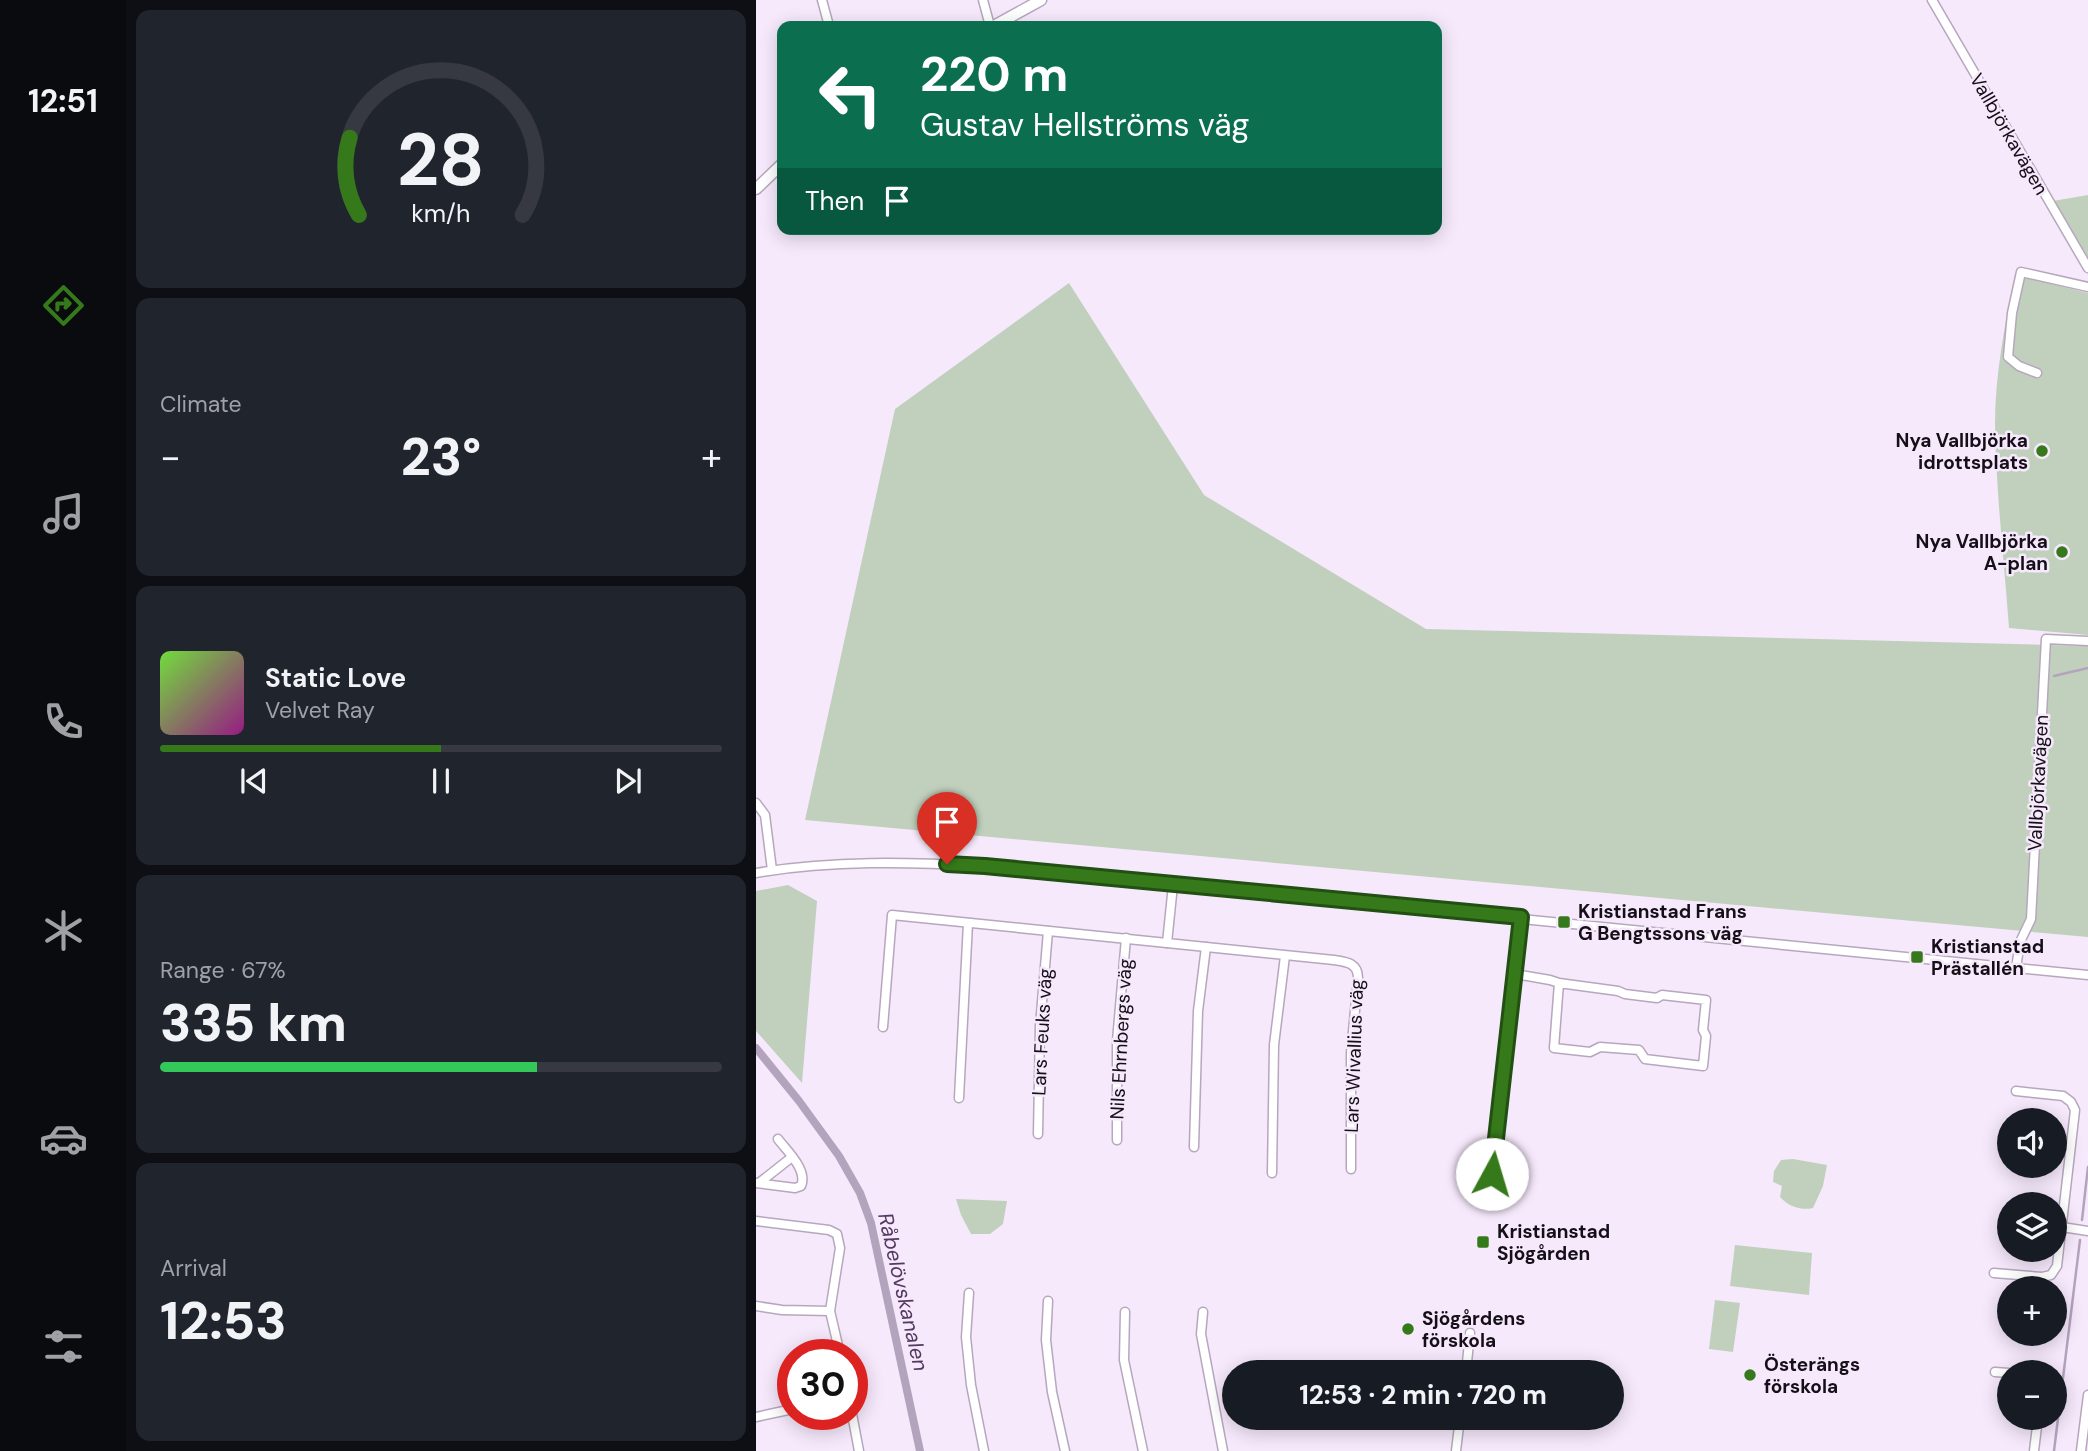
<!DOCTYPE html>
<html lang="en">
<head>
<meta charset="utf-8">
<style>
  body { margin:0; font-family:"DM Sans",sans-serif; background:#20242c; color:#f1f3f6; height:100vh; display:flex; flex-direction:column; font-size:26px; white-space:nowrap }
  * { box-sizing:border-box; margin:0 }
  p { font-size:23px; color:#9ea1a6 }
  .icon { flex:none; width:38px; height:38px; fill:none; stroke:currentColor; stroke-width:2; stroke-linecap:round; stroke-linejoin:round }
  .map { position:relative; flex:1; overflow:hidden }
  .details { display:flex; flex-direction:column; gap:10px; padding:10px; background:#0d0f14; width:630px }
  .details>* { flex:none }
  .banner { position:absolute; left:21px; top:21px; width:665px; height:214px; border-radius:14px; box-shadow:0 4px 18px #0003; background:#0b6e4f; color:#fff; overflow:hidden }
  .buttons { position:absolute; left:1241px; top:1108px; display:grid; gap:14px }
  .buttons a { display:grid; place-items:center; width:70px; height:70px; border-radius:50%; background:#171b24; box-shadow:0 4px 18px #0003; font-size:35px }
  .speed { position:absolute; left:21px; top:1339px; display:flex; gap:14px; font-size:35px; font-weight:700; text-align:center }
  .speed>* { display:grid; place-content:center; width:91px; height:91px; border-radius:50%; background:#171b24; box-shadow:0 4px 18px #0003; line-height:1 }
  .speed .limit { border:10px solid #d22; background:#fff; color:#111 }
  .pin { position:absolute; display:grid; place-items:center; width:60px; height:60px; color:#fff; margin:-72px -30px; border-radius:50% 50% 50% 0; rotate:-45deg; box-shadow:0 0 7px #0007 }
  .pin .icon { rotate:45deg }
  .me { position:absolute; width:77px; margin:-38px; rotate:6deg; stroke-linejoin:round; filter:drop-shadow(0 0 5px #0008) }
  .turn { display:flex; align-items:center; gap:24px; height:147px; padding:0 28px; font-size:32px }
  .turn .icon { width:91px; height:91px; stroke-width:2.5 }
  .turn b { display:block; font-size:49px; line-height:60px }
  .then { display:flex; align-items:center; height:66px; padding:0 28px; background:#0003; gap:14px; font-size:26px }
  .big { font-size:52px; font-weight:800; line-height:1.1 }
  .details .tile { flex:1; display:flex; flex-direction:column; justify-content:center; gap:10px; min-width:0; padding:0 24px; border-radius:14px; background:#20242c }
  .details .dial { align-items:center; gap:0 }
  .dial svg { height:182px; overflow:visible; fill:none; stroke:#363941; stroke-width:7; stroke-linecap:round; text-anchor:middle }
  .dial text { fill:#f1f3f6; stroke:none }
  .song { display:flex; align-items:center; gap:21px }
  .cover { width:84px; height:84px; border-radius:10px; background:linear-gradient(135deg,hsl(100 70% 55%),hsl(310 70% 35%)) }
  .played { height:7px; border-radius:4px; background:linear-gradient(90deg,#35791b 50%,#363941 50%) }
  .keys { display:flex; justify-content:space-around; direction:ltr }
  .heat { display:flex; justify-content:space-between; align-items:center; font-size:38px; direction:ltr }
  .charge { height:10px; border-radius:5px; background:linear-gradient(90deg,#34c759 67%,#363941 0) }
  .trip { position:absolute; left:466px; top:1360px; width:402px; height:70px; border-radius:35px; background:#171b24; box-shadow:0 4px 18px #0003; font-weight:800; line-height:70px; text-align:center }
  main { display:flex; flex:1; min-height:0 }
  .dock { display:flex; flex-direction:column; width:126px; justify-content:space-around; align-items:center; background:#090b0e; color:#9ea1a6 }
  .dock .icon { width:49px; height:49px }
  .dock .current { color:#35791b }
  .dock b { font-size:32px; color:#f1f3f6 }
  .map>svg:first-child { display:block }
  .green { fill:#c1d0bd }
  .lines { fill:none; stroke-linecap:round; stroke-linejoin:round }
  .stream { stroke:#b4a3bd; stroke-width:2.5 }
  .canal { stroke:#b4a3bd; stroke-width:8 }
  .minor-casing { stroke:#b6a7bd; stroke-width:11 }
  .major-casing { stroke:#b6a7bd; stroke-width:13 }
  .minor { stroke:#fff; stroke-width:8 }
  .major { stroke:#fff; stroke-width:10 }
  .route-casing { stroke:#224f12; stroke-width:18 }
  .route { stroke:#35791b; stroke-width:12 }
  .poi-dot { fill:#35791b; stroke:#f6e9fc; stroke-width:2.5 }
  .labels { text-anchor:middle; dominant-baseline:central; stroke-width:5; stroke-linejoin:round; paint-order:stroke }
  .street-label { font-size:19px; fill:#150f17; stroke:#f6e9fc }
  .poi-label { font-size:19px; font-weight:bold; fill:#150f17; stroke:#f6e9fc; text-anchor:start }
  .water-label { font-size:21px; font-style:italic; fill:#543960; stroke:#f6e9fc }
</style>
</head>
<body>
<main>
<nav class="dock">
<b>12:51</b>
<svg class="icon current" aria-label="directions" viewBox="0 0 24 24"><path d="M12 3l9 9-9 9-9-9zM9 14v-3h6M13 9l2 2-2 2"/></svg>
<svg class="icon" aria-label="music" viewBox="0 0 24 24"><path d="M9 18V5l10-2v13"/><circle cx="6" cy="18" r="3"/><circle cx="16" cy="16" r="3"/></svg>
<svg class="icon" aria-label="phone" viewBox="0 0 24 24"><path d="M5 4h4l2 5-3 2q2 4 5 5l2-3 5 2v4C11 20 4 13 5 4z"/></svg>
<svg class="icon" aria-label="climate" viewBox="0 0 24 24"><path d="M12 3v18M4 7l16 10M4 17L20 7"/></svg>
<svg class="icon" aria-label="car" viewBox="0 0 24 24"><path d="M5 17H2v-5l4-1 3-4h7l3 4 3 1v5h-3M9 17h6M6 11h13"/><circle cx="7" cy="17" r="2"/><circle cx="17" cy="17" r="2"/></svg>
<svg class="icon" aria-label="filters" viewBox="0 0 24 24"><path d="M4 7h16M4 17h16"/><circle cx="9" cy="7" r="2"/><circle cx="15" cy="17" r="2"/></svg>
</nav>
<section class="details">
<div class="tile dial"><svg viewBox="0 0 100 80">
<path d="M14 69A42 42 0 1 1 86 69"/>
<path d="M14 69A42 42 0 0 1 10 35" stroke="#35791b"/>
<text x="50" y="56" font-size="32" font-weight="700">28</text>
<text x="50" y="72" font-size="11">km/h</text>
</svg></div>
<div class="tile"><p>Climate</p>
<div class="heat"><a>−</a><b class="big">23°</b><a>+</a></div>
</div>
<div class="tile">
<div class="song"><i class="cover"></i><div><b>Static Love</b><p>Velvet Ray</p></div></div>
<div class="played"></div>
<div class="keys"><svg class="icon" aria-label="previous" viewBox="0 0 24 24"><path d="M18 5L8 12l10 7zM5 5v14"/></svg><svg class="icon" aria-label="pause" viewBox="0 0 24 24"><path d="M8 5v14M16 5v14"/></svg><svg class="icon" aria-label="next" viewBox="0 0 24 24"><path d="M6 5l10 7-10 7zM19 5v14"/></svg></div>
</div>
<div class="tile"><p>Range · 67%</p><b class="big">335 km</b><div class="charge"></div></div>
<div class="tile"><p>Arrival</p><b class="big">12:53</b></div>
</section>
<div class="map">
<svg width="1332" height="1451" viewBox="0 0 1332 1451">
  <rect width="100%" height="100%" fill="#f6e9fc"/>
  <g class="green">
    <path d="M1332 195V263L1297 201Z"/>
    <path d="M1259 275 1332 293V635L1253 628C1248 560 1240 492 1239 424 1239 375 1249 323 1259 275Z"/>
    <path d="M313 283 448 495 670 629 1332 646V937L49 820 139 409Z"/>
    <path d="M32 885 61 901 46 1083 0 1031V891Z"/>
    <path d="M1037 1159 1071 1165 1067 1186 1057 1208C1045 1211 1032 1206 1024 1197L1026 1186 1017 1182 1018 1171 1025 1160Z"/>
    <path d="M200 1199 251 1201 247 1224 234 1234H215L205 1215Z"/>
    <path d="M979 1245 1056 1253 1053 1295 974 1286Z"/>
    <path d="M959 1300 984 1303 977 1352 953 1349Z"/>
  </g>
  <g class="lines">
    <g class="stream">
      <path d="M1298 676 1332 668"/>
      <path d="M1326 1220 1332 1167"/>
      <path d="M1298 1451 1324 1240"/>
    </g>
    <path class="canal" d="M0 1048 43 1101 83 1156 104 1193 115 1223 164 1451"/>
    <g class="minor-casing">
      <g id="minor">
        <path d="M66 0 73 26"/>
        <path d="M227 0 234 26"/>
        <path d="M1176 0 1332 268"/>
        <path d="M1281 373 1263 366 1252 357 1256 313 1265 272 1332 287"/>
        <path d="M0 803 9 815 16 870"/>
        <path d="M0 873C76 860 152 862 229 866L1332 975"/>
        <path d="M417 885 411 943 578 960C591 962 602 963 602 978L595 1053V1169"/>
        <path d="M1260 968 1264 942 1275 919 1290 639 1332 641"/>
        <path d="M759 974 794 980 803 983 862 991 869 994 901 998 906 995 950 1000 947 1030 950 1036 947 1066 889 1059 883 1050 844 1047 834 1052 798 1048 803 983"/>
        <path d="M127 1027 136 915 411 943"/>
        <path d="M203 1098 212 923"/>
        <path d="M282 1134 284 1026 292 931"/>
        <path d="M361 1140V1041L370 938"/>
        <path d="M438 1147 442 1011 450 947"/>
        <path d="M516 1173 518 1045 529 956"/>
        <path d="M0 1183 39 1188 45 1186C52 1170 31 1151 22 1139"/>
        <path d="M3 1183 36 1157"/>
        <path d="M732 1201 765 917"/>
        <path d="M0 1221 73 1230 81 1234 84 1248 74 1311 84 1354"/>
        <path d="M1306 1227 1332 1231"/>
        <path d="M1238 1273 1286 1277 1295 1275 1301 1266 1319 1110 1315 1102 1307 1096 1260 1091"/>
        <path d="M213 1293 210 1337 215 1385 228 1451"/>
        <path d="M292 1301 290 1340 296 1392 309 1451"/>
        <path d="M0 1306 26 1310 74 1311"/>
        <path d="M369 1312 368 1360 387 1451"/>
        <path d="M447 1312 445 1334 467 1451"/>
        <path d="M710 1372 714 1333"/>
        <path d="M1239 1372 1253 1373"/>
        <path d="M96 1414 103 1451"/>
        <path d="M0 1417 37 1409"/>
        <path d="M700 1451 704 1418"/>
        <path d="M1278 1451 1282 1418"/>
        <path d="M1325 1451 1332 1395"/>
      </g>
    </g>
    <g class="major-casing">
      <g id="major">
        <path d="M238 26 285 0"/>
        <path d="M0 189 26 164"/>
      </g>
    </g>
    <use href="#minor" class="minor"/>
    <use href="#major" class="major"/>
  </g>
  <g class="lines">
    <g class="route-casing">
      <path id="route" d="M191 864 229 866 765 917 736 1174"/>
    </g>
    <use href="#route" class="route"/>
  </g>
  <g class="poi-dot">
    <circle cx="1286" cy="451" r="7"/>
    <circle cx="1306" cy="552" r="7"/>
    <rect x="801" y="915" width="14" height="14" rx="3.5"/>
    <rect x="1154" y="950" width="14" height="14" rx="3.5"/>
    <rect x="720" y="1235" width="14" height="14" rx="3.5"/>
    <circle cx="652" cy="1329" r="7"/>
    <circle cx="994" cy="1375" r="7"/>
  </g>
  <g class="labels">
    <g class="street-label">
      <text transform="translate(1253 134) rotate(60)">Vallbjörkavägen</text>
      <text transform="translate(1282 783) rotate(-87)">Vallbjörkavägen</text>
      <text transform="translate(286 1032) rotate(-87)">Lars Feuks väg</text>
      <text transform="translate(365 1039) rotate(-87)">Nils Ehrnbergs väg</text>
      <text transform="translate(598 1056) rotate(-88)">Lars Wivallius väg</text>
    </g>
    <g class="poi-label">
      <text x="1272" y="440" text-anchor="end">Nya Vallbjörka<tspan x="1272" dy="22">idrottsplats</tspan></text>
      <text x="1292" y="541" text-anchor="end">Nya Vallbjörka<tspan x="1292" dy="22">A-plan</tspan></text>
      <text x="822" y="911">Kristianstad Frans<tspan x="822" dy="22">G Bengtssons väg</tspan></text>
      <text x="1175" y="946">Kristianstad<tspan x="1175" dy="22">Prästallén</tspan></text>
      <text x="741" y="1231">Kristianstad<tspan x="741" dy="22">Sjögården</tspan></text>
      <text x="666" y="1318">Sjögårdens<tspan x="666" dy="22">förskola</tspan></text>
      <text x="1008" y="1364">Österängs<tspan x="1008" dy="22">förskola</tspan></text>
    </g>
    <g class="water-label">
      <text transform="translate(147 1292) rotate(77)">Råbelövskanalen</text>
    </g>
  </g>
</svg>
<div class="buttons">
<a><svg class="icon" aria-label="sound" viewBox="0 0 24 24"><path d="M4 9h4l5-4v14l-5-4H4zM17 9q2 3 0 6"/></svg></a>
<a><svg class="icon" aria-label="layers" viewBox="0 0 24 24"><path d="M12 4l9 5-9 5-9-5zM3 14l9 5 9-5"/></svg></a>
<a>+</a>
<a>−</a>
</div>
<div class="speed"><div class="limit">30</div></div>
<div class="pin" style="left:191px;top:864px;background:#d93025"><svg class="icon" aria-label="arrive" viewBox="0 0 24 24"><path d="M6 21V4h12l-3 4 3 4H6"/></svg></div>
<svg class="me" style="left:736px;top:1174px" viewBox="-20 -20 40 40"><circle r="19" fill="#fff"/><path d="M0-13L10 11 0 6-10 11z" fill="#35791b"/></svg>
<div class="trip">12:53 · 2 min · 720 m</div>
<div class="banner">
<div class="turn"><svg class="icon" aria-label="left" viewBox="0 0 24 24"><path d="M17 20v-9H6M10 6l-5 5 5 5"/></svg><div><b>220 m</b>Gustav Hellströms väg</div></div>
<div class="then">Then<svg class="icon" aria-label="arrive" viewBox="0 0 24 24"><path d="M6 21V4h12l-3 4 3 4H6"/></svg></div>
</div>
</div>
</main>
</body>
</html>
